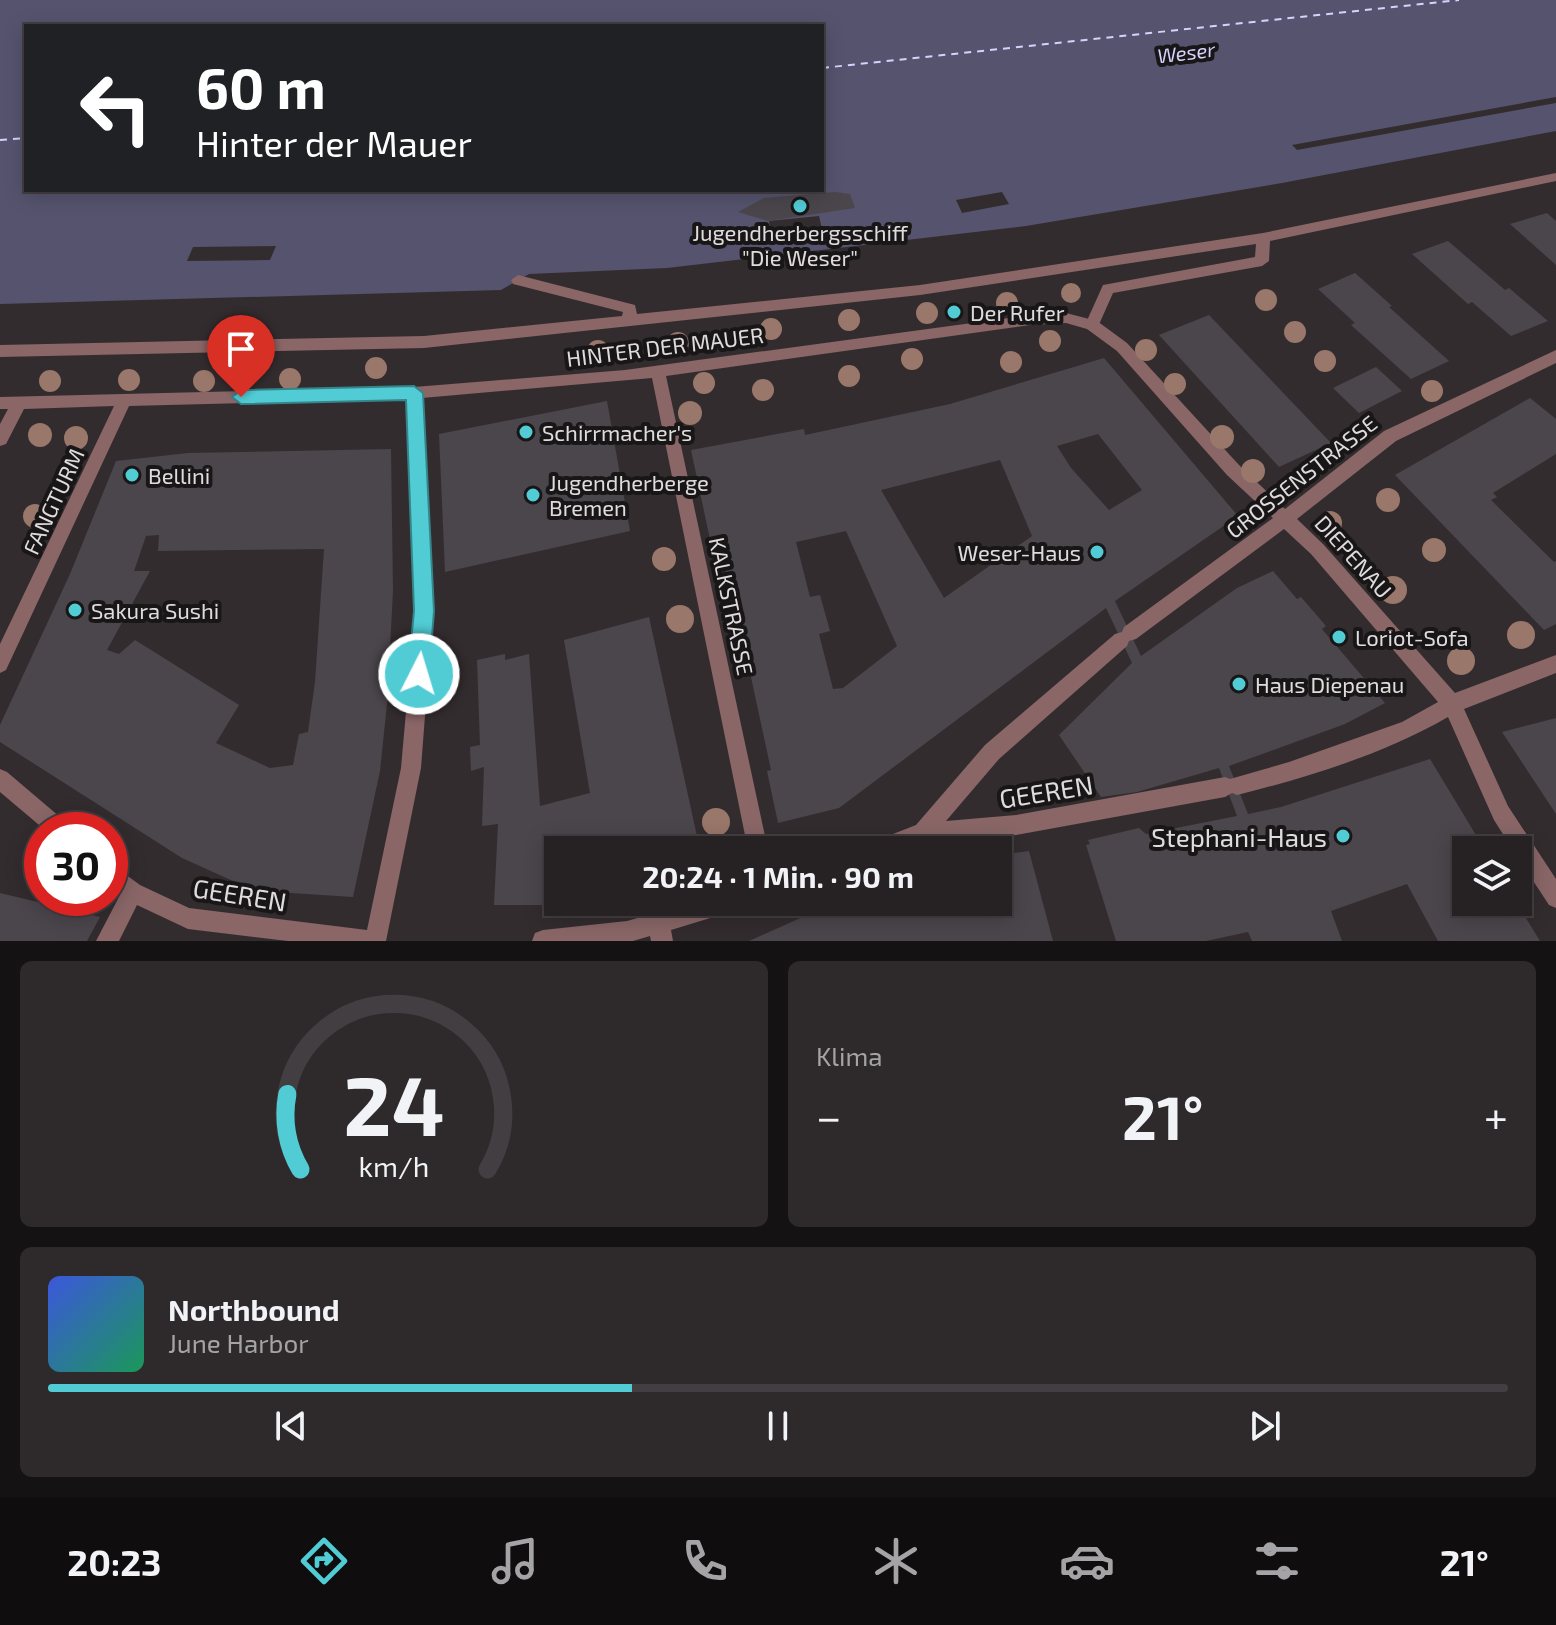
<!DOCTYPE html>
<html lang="de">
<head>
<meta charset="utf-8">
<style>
  body { margin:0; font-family:"Exo 2",sans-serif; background:#2e292b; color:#f1f3f6; height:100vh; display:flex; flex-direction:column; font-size:30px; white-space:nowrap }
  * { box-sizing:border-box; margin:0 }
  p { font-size:26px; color:#a4a3a6 }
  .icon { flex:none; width:44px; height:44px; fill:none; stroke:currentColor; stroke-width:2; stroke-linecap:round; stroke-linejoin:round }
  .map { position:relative; height:941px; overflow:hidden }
  .sheet { display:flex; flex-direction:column; gap:20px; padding:20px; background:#151213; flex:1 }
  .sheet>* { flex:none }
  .banner { position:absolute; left:24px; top:24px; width:800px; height:168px; border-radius:0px; box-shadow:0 4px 20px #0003,0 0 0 2px #423e41; background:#202124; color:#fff; overflow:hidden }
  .controls { position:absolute; left:1452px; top:836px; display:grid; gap:16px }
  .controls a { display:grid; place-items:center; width:80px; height:80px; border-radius:0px; background:#262123; box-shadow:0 4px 20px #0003,0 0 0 2px #423e41; font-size:40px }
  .speed { position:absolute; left:24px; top:812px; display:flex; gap:16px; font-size:40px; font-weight:700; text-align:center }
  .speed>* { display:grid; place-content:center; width:104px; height:104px; border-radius:50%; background:#262123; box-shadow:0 4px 20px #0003,0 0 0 2px #423e41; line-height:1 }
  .speed .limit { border:12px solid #d22; background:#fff; color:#111 }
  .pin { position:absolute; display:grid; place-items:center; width:68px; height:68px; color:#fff; margin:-82px -34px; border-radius:50% 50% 50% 0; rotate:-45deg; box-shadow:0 0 8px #0007 }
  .pin .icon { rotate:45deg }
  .me { position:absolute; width:88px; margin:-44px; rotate:5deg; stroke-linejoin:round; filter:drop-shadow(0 0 6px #0008) }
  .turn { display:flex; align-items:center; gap:28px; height:168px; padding:0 40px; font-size:36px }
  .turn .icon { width:104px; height:104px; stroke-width:2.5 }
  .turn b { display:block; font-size:56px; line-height:68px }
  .big { font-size:60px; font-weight:700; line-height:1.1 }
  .sheet .tile { flex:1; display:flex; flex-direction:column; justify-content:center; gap:12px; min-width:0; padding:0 28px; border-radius:12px; background:#2e292b }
  .sheet .dial { align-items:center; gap:0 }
  .dial svg { height:208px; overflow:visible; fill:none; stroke:#423e41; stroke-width:7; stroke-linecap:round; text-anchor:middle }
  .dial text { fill:#f1f3f6; stroke:none }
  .song { display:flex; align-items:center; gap:24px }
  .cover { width:96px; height:96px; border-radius:12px; background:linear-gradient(135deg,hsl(230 70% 55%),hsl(150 70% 35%)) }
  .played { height:8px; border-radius:4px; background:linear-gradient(90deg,#51ccd5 40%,#423e41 40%) }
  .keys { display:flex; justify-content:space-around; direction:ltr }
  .heat { display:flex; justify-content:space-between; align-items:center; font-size:44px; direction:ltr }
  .sheet .tiles { flex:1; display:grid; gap:20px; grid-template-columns:1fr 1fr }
  .tile:last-child { grid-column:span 2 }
  .trip { position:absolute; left:544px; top:836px; width:468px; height:80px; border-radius:0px; background:#262123; box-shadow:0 4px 20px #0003,0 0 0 2px #423e41; font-weight:700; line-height:80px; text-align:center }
  .dock { display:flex; height:128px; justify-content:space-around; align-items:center; background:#0f0d0e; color:#a4a3a6 }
  .dock .icon { width:56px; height:56px }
  .dock .current { color:#51ccd5 }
  .dock b { font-size:36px; color:#f1f3f6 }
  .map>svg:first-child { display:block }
  .water { fill:#56536e; fill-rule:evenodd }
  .pier { fill:#332c2f }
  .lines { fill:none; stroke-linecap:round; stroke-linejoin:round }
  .ferry { stroke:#d6d2fd; stroke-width:2; stroke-dasharray:7 6; stroke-linecap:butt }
  .building { fill:#4b464c; fill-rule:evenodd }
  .lane { fill:#8a6667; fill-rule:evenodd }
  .street { fill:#8a6667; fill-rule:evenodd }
  .tree { fill:#99776a }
  .route { fill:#51ccd5; stroke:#35858a; stroke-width:2 }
  .poi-dot { fill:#51ccd5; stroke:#181617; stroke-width:3 }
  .labels { text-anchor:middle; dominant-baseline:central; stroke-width:8; stroke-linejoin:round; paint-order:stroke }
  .far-water-label { font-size:20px; font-style:italic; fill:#d6d2fd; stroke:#181617 }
  .poi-label { font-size:22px; fill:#e0dbdd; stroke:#181617; text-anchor:start }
  .street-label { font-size:22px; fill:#e0dbdd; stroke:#181617 }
  .near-street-label { font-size:26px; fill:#e0dbdd; stroke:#181617 }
  .near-poi-label { font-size:26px; fill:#e0dbdd; stroke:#181617; text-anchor:end }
</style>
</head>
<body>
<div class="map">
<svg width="1556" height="941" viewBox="0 0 1556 941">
  <rect width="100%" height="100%" fill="#332c2f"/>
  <path class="water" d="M0 0H1556V131L1282 183 1026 226 667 268 529 274 501 290 0 304ZM26 26H822V190H26Z"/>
  <g class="pier">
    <path d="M1556 97V103L1297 150 1292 145Z"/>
    <path d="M1002 192 1009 204 962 213 956 200Z"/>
    <path d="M819 216 822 229 771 234 769 221Z"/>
    <path d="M276 246 270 260 187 261 193 247Z"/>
  </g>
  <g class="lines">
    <g class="ferry">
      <path d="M822 68 1459 0"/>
      <path d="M0 140 26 138"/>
    </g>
  </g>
  <g class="building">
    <path d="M835 192 850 194 855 208 768 221 738 212 764 198Z"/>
    <path d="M1547 213 1556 221V265L1510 224Z"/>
    <path d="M1448 241 1505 290 1509 288 1548 321 1511 336 1472 302 1468 304 1412 254Z"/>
    <path d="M1355 273 1392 306 1389 307 1449 361 1411 379 1351 325 1355 323 1318 289Z"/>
    <path d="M1209 315 1331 443 1279 467 1159 335Z"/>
    <path d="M1104 358 1238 516 1115 601 1141 656 1237 588 1273 571 1297 599 1301 597 1326 626 1322 629 1385 703 1345 724 1229 766 1248 814 1281 807 1430 759 1485 850H1466V902H1516L1540 941H1438L1407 884 1331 911 1342 941H1252L1248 932 1206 941H1116L1086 845 1090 844 1088 840 1139 828 1146 834 1237 816 1219 768 1137 792 1101 797 1059 735 1132 663 1106 608 839 808 778 823 767 771 771 770 746 654 739 656 725 588 729 587 720 542 711 544 691 450 804 429 805 435 950 404ZM1098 434 1142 490 1109 510 1071 468 1057 446ZM1000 460 1032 536 944 598 881 490ZM846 531 897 646 843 688 833 689 819 634 830 631 820 595 810 597 796 542Z"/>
    <path d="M1376 367 1402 391 1359 413 1333 388Z"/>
    <path d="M1530 398 1556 419V454L1493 493 1497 497 1491 500 1554 562 1556 561V624L1544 630 1395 475Z"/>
    <path d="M607 401 630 531 445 572 439 434Z"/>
    <path d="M391 449 393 591 387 704 380 771 353 897 276 892 233 881 182 858 0 742V725L70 574 116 461 188 453ZM159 535 158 551 324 549 315 682 308 732 299 734 293 765 270 768 216 743 239 705 135 640 119 654 107 650 150 571H134L146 536Z"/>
    <path d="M649 617 700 850H558V901L543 905H494L498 824 482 826 484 767 471 771 470 747 480 745 477 660 505 654V660L529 654 540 806 590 793 564 640Z"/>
    <path d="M1556 718V814L1502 732Z"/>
    <path d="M1029 851 1053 941H749L836 902H998V855Z"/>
    <path d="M0 893 100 917 87 941H0Z"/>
  </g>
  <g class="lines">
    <path class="lane" d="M1556 173V181L1270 241 1269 261 1262 266 1113 293 1097 329 1092 331 1085 325 1103 285 1255 257 1256 244 920 295 424 348 0 357V345L424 336 622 316 623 312 513 284 511 280 518 275 635 305 637 314 920 285 1263 233Z"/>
    <g class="street">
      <path d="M1066 313 1097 321 1127 343 1239 465 1285 509 1384 431 1556 350V363L1396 441 1297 519 1323 544 1455 693 1556 655V673L1464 709 1508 806 1556 879V908L1549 905 1518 858V850H1513L1494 820 1448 717C1384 754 1309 777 1237 795L1232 793 1225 797 1016 835 923 843 904 850H867L870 843 916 825 985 745 1115 634 1122 632 1124 627 1273 518 1227 475 1117 351 1087 329 1066 323 1030 325 666 376 768 850H748L652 378 422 398 433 611 421 768 386 941H288L188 929 137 905 119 941H96L120 895 110 886V863L140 885 189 908 367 930 401 768 415 611 407 399 129 406 6 670 0 673V644L114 406 24 409 6 444 0 446V424L8 409H0V397L414 387 625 370 1030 315ZM1284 529 1311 554 1438 702 1402 722 1289 762 1230 779 1225 777 1016 815 946 821 999 759 1127 646 1129 641 1136 639Z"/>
      <path d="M0 769 7 772 67 823 70 830H45L0 792Z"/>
      <path d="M694 902H740L737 909 730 912 671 930 673 941H651L650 936 633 941H532L535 933 543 930 627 921Z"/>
    </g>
  </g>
  <g class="tree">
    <circle cx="1071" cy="293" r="10"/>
    <circle cx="1266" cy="300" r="11"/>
    <circle cx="1007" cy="303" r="11"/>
    <circle cx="927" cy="313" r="11"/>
    <circle cx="849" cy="320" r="11"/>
    <circle cx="771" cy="329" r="11"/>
    <circle cx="1295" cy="332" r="11"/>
    <circle cx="1050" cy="341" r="11"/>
    <circle cx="678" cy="343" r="11"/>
    <circle cx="1146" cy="350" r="11"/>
    <circle cx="598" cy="351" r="11"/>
    <circle cx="912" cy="359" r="11"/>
    <circle cx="1325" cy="361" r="11"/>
    <circle cx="1011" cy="362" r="11"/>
    <circle cx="376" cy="368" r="11"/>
    <circle cx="849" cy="376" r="11"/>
    <circle cx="290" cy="379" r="11"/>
    <circle cx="129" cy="380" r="11"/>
    <circle cx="50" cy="381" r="11"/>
    <circle cx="204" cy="381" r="11"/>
    <circle cx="704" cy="383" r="11"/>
    <circle cx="1175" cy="384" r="11"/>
    <circle cx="763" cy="390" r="11"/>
    <circle cx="1432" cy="391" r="11"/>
    <circle cx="690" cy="413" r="12"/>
    <circle cx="40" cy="435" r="12"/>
    <circle cx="1222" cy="437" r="12"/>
    <circle cx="76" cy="438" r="12"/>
    <circle cx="1253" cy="471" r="12"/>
    <circle cx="1388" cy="500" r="12"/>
    <circle cx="35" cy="516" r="12"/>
    <circle cx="1330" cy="523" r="12"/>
    <circle cx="1434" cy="550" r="12"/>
    <circle cx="664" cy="559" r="12"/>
    <circle cx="1393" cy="590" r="14"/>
    <circle cx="680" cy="619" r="14"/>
    <circle cx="1521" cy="635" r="14"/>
    <circle cx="1461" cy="661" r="14"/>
    <circle cx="716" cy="822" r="14"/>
  </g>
  <path class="route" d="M414 386 423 393 434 611 429 674 426 681 419 684 411 681 408 674 414 611 406 400 241 404 232 397 241 390Z"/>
  <g class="poi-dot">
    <circle cx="800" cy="206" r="8"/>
    <circle cx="954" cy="312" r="8"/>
    <circle cx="526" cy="432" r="8"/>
    <circle cx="132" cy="475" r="8"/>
    <circle cx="533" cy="495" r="8"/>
    <circle cx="1097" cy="552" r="8"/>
    <circle cx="75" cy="610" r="8"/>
    <circle cx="1339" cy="637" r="8"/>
    <circle cx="1239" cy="684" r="8"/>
    <circle cx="1343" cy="836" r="8"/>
  </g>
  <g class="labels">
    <g class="far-water-label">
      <text transform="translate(1186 52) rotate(-7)">Weser</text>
    </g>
    <g class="poi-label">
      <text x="800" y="232" text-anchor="middle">Jugendherbergsschiff<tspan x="800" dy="25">"Die Weser"</tspan></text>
      <text x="970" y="312">Der Rufer</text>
      <text x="542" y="432">Schirrmacher's</text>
      <text x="148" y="475">Bellini</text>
      <text x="549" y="482">Jugendherberge<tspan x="549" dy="25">Bremen</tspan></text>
      <text x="1081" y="552" text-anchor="end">Weser-Haus</text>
      <text x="91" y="610">Sakura Sushi</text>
      <text x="1355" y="637">Loriot-Sofa</text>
      <text x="1255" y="684">Haus Diepenau</text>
    </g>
    <g class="street-label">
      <text transform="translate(665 346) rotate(-7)">HINTER DER MAUER</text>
      <text transform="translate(1301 476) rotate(-38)">GROSSENSTRASSE</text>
      <text transform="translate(53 501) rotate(-65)">FANGTURM</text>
      <text transform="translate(1354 556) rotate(48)">DIEPENAU</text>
      <text transform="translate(732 606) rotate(78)">KALKSTRASSE</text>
    </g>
    <g class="near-street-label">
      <text transform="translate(1046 791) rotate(-9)">GEEREN</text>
      <text transform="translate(240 894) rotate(9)">GEEREN</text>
    </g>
    <g class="near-poi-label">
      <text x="1327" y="836">Stephani-Haus</text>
    </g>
  </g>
</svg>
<div class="controls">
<a><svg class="icon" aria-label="layers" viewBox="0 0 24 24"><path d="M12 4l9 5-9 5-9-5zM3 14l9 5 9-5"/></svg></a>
</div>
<div class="speed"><div class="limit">30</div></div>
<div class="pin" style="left:241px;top:397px;background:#d93025"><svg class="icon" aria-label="arrive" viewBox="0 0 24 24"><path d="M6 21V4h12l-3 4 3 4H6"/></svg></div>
<svg class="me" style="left:419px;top:674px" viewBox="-20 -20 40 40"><circle r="17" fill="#51ccd5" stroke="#fff" stroke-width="3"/><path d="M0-11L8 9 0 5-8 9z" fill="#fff"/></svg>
<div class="trip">20:24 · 1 Min. · 90 m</div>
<div class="banner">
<div class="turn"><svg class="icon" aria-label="left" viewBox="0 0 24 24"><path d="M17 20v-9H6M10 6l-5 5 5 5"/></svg><div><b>60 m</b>Hinter der Mauer</div></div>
</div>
</div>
<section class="sheet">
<div class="tiles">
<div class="tile dial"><svg viewBox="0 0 100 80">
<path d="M14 69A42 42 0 1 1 86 69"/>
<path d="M14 69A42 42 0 0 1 9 40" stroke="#51ccd5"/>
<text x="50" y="56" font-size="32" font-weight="700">24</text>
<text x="50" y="72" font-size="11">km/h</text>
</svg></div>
<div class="tile"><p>Klima</p>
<div class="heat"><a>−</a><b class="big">21°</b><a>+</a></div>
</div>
<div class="tile">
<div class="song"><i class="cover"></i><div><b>Northbound</b><p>June Harbor</p></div></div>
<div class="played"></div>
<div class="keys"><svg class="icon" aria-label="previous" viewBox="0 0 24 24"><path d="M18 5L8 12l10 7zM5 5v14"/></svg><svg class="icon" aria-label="pause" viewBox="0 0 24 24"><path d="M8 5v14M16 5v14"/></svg><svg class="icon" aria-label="next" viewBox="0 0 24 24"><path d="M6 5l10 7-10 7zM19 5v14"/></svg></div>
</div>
</div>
</section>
<nav class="dock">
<b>20:23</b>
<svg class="icon current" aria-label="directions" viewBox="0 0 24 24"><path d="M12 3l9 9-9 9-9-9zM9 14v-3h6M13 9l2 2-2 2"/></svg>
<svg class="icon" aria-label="music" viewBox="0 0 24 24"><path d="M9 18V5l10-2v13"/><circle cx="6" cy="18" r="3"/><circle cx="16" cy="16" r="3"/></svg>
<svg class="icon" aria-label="phone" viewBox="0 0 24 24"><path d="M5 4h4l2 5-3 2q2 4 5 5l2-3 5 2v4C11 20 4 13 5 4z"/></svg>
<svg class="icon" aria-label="climate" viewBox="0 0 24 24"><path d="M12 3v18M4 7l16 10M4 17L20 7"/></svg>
<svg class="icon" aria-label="car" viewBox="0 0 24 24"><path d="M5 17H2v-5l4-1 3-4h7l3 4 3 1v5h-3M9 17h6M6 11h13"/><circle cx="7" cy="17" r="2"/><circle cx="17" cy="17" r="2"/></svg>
<svg class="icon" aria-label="filters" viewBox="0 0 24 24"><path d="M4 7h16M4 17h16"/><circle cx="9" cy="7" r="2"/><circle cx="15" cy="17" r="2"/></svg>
<b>21°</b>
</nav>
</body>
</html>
